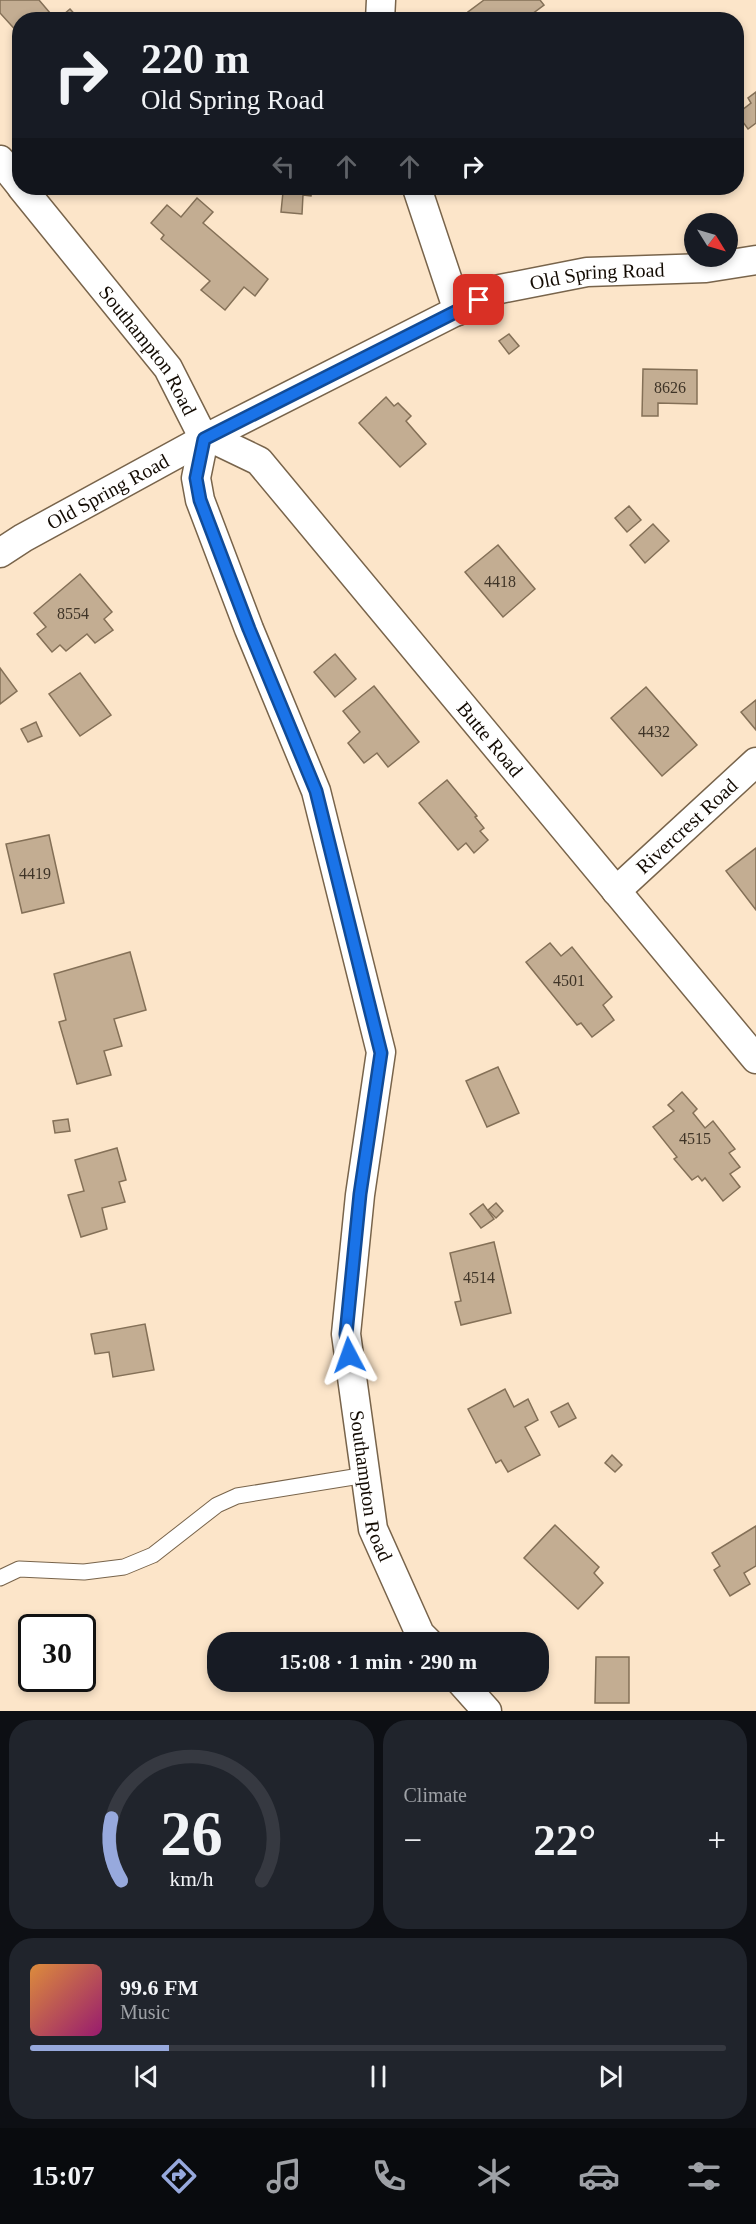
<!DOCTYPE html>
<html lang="en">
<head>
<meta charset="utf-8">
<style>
  body { margin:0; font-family:Georgia,serif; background:#20242c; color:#f1f3f6; height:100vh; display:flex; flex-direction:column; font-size:22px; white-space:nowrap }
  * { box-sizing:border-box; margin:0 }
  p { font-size:20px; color:#9ea1a6 }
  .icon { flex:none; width:33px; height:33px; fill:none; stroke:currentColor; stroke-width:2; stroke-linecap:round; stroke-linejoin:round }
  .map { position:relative; height:1711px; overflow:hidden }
  .drawer { display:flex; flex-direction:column; gap:9px; padding:9px; background:#0d0f14; flex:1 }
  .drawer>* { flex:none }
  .hud { position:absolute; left:12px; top:12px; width:732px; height:183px; border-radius:24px; box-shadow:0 3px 9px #0003; background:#171b24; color:#f1f3f6; overflow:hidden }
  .needle { width:39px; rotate:127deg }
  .controls { position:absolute; left:684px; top:213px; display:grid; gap:12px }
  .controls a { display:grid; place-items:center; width:54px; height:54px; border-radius:50%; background:#171b24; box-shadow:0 3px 9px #0003; font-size:30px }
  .speed { position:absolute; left:18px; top:1614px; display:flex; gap:12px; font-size:30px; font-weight:700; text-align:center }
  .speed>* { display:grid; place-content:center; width:78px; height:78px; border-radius:50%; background:#171b24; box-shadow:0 3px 9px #0003; line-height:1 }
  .speed .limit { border:3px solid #111; border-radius:9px; background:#fff; color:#111 }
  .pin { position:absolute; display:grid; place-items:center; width:51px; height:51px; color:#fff; margin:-26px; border-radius:12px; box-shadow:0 3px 9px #0006 }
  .me { position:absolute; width:66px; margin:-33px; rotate:356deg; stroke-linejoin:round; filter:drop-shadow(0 0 4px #0008) }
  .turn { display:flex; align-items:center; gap:21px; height:126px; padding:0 30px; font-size:27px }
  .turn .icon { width:78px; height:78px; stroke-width:2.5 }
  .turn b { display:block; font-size:42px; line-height:51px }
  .lanes { display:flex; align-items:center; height:57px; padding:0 30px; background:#0003; justify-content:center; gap:30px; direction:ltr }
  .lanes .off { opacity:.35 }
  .big { font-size:45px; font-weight:800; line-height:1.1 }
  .drawer .tile { flex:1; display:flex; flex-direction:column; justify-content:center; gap:9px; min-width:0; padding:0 21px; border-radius:24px; background:#20242c }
  .drawer .dial { align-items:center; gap:0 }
  .dial svg { height:156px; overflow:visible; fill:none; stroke:#363941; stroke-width:7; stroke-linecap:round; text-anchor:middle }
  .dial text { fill:#f1f3f6; stroke:none }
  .song { display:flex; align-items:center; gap:18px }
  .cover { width:72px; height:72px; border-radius:9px; background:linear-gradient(135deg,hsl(30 70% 55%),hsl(320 70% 35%)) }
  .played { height:6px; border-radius:3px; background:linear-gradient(90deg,#97a9dd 20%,#363941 20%) }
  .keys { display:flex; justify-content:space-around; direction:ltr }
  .heat { display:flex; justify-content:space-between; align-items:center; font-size:33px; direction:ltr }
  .drawer .tiles { flex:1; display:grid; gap:9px; grid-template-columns:1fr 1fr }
  .tile:last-child { grid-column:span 2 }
  .trip { position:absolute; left:207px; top:1632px; width:342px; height:60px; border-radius:24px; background:#171b24; box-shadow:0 3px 9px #0003; font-weight:800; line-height:60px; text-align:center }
  .tabs { display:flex; height:96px; justify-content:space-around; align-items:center; background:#090b0e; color:#9ea1a6 }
  .tabs .icon { width:42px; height:42px }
  .tabs .on { color:#97a9dd }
  .tabs b { font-size:27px; color:#f1f3f6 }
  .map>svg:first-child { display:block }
  .building { fill:#c3ad92; stroke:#847057; stroke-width:1.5 }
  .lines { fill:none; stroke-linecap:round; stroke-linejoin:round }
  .service-casing { stroke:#78644b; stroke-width:17 }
  .minor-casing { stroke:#78644b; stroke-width:31 }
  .service { stroke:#fff; stroke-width:15 }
  .minor { stroke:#fff; stroke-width:28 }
  .route-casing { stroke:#114b97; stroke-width:15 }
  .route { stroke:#1a73e8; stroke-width:10 }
  .labels { text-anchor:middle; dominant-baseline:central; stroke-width:6; stroke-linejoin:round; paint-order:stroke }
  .number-label { font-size:16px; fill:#3f3427 }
  .street-label { font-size:20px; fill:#130b03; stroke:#fff }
</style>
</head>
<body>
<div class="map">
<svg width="756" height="1711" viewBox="0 0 756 1711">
  <rect width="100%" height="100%" fill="#fce5c9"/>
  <g class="building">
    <path d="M0 0H39L56 20H20V35L0 13Z"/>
    <path d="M484 0H540L544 5 524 20H474L468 12Z"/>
    <path d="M70 9 80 20H57Z"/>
    <path d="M756 92V123L748 129 737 114 751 103 748 98Z"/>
    <path d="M274 188H312L311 196 303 195 302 214 281 212 283 192H274Z"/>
    <path d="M633 188H678V190L633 192Z"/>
    <path d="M197 198 213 212 203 223 268 279 255 296 244 287 225 310 201 290 210 281 161 239 164 235 151 223 167 205 181 217Z"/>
    <path d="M509 334 519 346 509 354 499 341Z"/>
    <path d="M643 369 697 370V404L658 403V416H642Z"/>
    <path d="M386 397 394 406 398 403 411 416 406 421 426 444 400 467 359 423Z"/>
    <path d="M629 506 641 520 627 532 615 518Z"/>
    <path d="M653 524 669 541 645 563 630 545Z"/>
    <path d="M498 545 535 589 503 617 465 572Z"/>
    <path d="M80 574 112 612 104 619 113 630 95 643 87 634 66 651 60 645 52 652 37 634 46 627 34 613Z"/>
    <path d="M335 654 356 679 335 697 314 672Z"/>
    <path d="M0 668 17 691 0 704Z"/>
    <path d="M80 673 111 715 80 736 49 694Z"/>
    <path d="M374 686 419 742 388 767 377 753 364 763 348 743 360 732 343 711Z"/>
    <path d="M646 687 697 745 662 776 611 718Z"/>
    <path d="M756 700V730L741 712Z"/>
    <path d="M36 722 42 736 28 742 21 729Z"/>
    <path d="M447 780 477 816 475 817 484 828 480 831 488 840 474 853 466 843 458 850 419 803Z"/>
    <path d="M49 835 64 903 22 913 6 844Z"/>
    <path d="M756 848V910L726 871Z"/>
    <path d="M550 943 561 956 572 947 612 997 603 1005 614 1020 592 1037 581 1023 577 1025 526 962Z"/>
    <path d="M130 952 146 1010 114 1019 122 1046 104 1051 111 1075 77 1084 59 1022 66 1020 54 974Z"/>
    <path d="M498 1067 519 1113 487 1127 466 1081Z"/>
    <path d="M682 1092 697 1109 693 1113 705 1128 713 1121 735 1149 729 1153 740 1167 730 1174 740 1187 723 1201 705 1178 702 1181 698 1176 692 1180 674 1159 677 1157 653 1127 674 1111 668 1105Z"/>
    <path d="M68 1119 70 1131 55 1133 53 1121Z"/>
    <path d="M117 1148 126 1180 119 1182 125 1202 102 1208 107 1229 81 1237 68 1195 84 1191 75 1160Z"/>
    <path d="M496 1203 503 1211 496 1218 488 1210Z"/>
    <path d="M483 1204 494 1219 481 1228 470 1214Z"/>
    <path d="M494 1242 511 1313 461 1325 455 1302 461 1301 450 1253Z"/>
    <path d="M145 1324 154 1370 113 1377 109 1352 95 1354 91 1334Z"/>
    <path d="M505 1389 514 1407 528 1399 538 1420 525 1427 540 1455 508 1472 501 1460 496 1463 468 1409Z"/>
    <path d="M568 1403 576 1418 559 1427 551 1412Z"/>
    <path d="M612 1455 622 1465 615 1472 605 1463Z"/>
    <path d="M555 1525 599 1567 594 1573 603 1583 578 1609 524 1558Z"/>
    <path d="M756 1526V1566L744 1573 750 1584 730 1596 714 1570 720 1566 712 1553Z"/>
    <path d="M596 1657H629V1703H595Z"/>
  </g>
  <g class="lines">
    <g class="service-casing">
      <path id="service" d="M0 1578 19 1569 84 1572 124 1567 153 1555 217 1505 237 1496 366 1475"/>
    </g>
    <g class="minor-casing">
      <g id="minor">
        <path d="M380 20 381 0"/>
        <path d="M0 160 20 185"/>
        <path id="s1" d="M22 188 168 368 204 439 196 478 200 500 249 629 316 791 381 1052 360 1195 346 1334 373 1529 420 1634 428 1642"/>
        <path d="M417 188 458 311"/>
        <path id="s2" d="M209 437 259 461 756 1059"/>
        <path id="s3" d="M0 553 23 538 204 439 500 289 587 272 706 268 756 260"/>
        <path id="s4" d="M616 891 756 762"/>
        <path d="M461 1682 487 1711"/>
      </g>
    </g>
    <use href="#service" class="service"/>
    <use href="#minor" class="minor"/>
  </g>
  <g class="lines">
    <g class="route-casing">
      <path id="route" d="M349 1355 346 1334 360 1194 381 1053 316 791 249 629 200 500 196 478 204 439 479 300"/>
    </g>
    <use href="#route" class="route"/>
  </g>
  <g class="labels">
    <g class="number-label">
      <text x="670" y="387">8626</text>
      <text x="500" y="581">4418</text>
      <text x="73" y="613">8554</text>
      <text x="654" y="731">4432</text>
      <text x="35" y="873">4419</text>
      <text x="569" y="980">4501</text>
      <text x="695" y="1138">4515</text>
      <text x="479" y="1277">4514</text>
    </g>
    <g class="street-label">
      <text stroke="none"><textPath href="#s3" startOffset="664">Old Spring Road</textPath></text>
      <text stroke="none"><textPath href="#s1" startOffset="206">Southampton Road</textPath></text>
      <text stroke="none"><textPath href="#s3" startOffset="124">Old Spring Road</textPath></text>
      <text stroke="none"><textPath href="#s2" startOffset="417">Butte Road</textPath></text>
      <text stroke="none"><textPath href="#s4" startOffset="96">Rivercrest Road</textPath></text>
      <text stroke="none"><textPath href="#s1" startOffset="1394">Southampton Road</textPath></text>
    </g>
  </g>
</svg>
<div class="controls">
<a><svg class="needle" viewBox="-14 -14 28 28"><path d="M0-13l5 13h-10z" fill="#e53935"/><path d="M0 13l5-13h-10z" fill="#9ea1a6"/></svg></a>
</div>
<div class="speed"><div class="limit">30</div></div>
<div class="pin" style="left:479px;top:300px;background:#d93025"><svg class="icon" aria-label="arrive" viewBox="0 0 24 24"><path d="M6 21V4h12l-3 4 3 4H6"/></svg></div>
<svg class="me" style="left:349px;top:1355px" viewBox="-20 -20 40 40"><path d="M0-17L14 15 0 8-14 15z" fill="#1a73e8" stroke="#fff" stroke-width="4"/></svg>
<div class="trip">15:08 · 1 min · 290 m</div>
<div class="hud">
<div class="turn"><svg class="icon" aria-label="right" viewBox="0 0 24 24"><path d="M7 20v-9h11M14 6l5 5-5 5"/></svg><div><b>220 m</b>Old Spring Road</div></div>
<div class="lanes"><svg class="icon off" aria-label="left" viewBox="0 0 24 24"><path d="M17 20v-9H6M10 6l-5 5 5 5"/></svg><svg class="icon off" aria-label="ahead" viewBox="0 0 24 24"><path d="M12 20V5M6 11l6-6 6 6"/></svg><svg class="icon off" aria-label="ahead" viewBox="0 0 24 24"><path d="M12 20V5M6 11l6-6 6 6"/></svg><svg class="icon" aria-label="right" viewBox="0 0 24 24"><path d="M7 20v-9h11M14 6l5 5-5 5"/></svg></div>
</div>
</div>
<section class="drawer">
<div class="tiles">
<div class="tile dial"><svg viewBox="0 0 100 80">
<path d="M14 69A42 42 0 1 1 86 69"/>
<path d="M14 69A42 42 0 0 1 9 37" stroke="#97a9dd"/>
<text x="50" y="56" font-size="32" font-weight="700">26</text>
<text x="50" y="72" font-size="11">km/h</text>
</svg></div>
<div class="tile"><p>Climate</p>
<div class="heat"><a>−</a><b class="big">22°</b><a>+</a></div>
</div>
<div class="tile">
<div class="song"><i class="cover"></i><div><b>99.6 FM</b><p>Music</p></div></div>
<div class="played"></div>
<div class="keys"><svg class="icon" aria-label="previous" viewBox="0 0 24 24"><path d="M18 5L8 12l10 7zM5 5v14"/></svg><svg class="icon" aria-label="pause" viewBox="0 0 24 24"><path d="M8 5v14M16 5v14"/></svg><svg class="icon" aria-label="next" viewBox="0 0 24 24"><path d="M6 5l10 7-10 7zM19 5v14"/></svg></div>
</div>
</div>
</section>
<nav class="tabs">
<b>15:07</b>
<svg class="icon on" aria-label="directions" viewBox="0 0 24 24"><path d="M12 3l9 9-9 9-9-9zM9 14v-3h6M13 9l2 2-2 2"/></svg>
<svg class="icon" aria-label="music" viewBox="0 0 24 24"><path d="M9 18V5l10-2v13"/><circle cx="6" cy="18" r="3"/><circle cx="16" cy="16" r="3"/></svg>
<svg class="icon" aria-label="phone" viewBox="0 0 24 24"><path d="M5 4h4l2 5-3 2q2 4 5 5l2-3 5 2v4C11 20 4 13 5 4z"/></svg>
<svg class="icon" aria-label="climate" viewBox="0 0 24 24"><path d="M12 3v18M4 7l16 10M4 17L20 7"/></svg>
<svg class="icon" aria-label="car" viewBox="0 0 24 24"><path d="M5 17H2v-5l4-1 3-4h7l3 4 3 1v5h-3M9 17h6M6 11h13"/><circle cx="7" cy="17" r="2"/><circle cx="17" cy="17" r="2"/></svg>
<svg class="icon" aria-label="filters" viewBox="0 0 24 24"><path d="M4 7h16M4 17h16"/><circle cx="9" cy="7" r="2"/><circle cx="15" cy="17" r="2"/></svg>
</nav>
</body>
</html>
